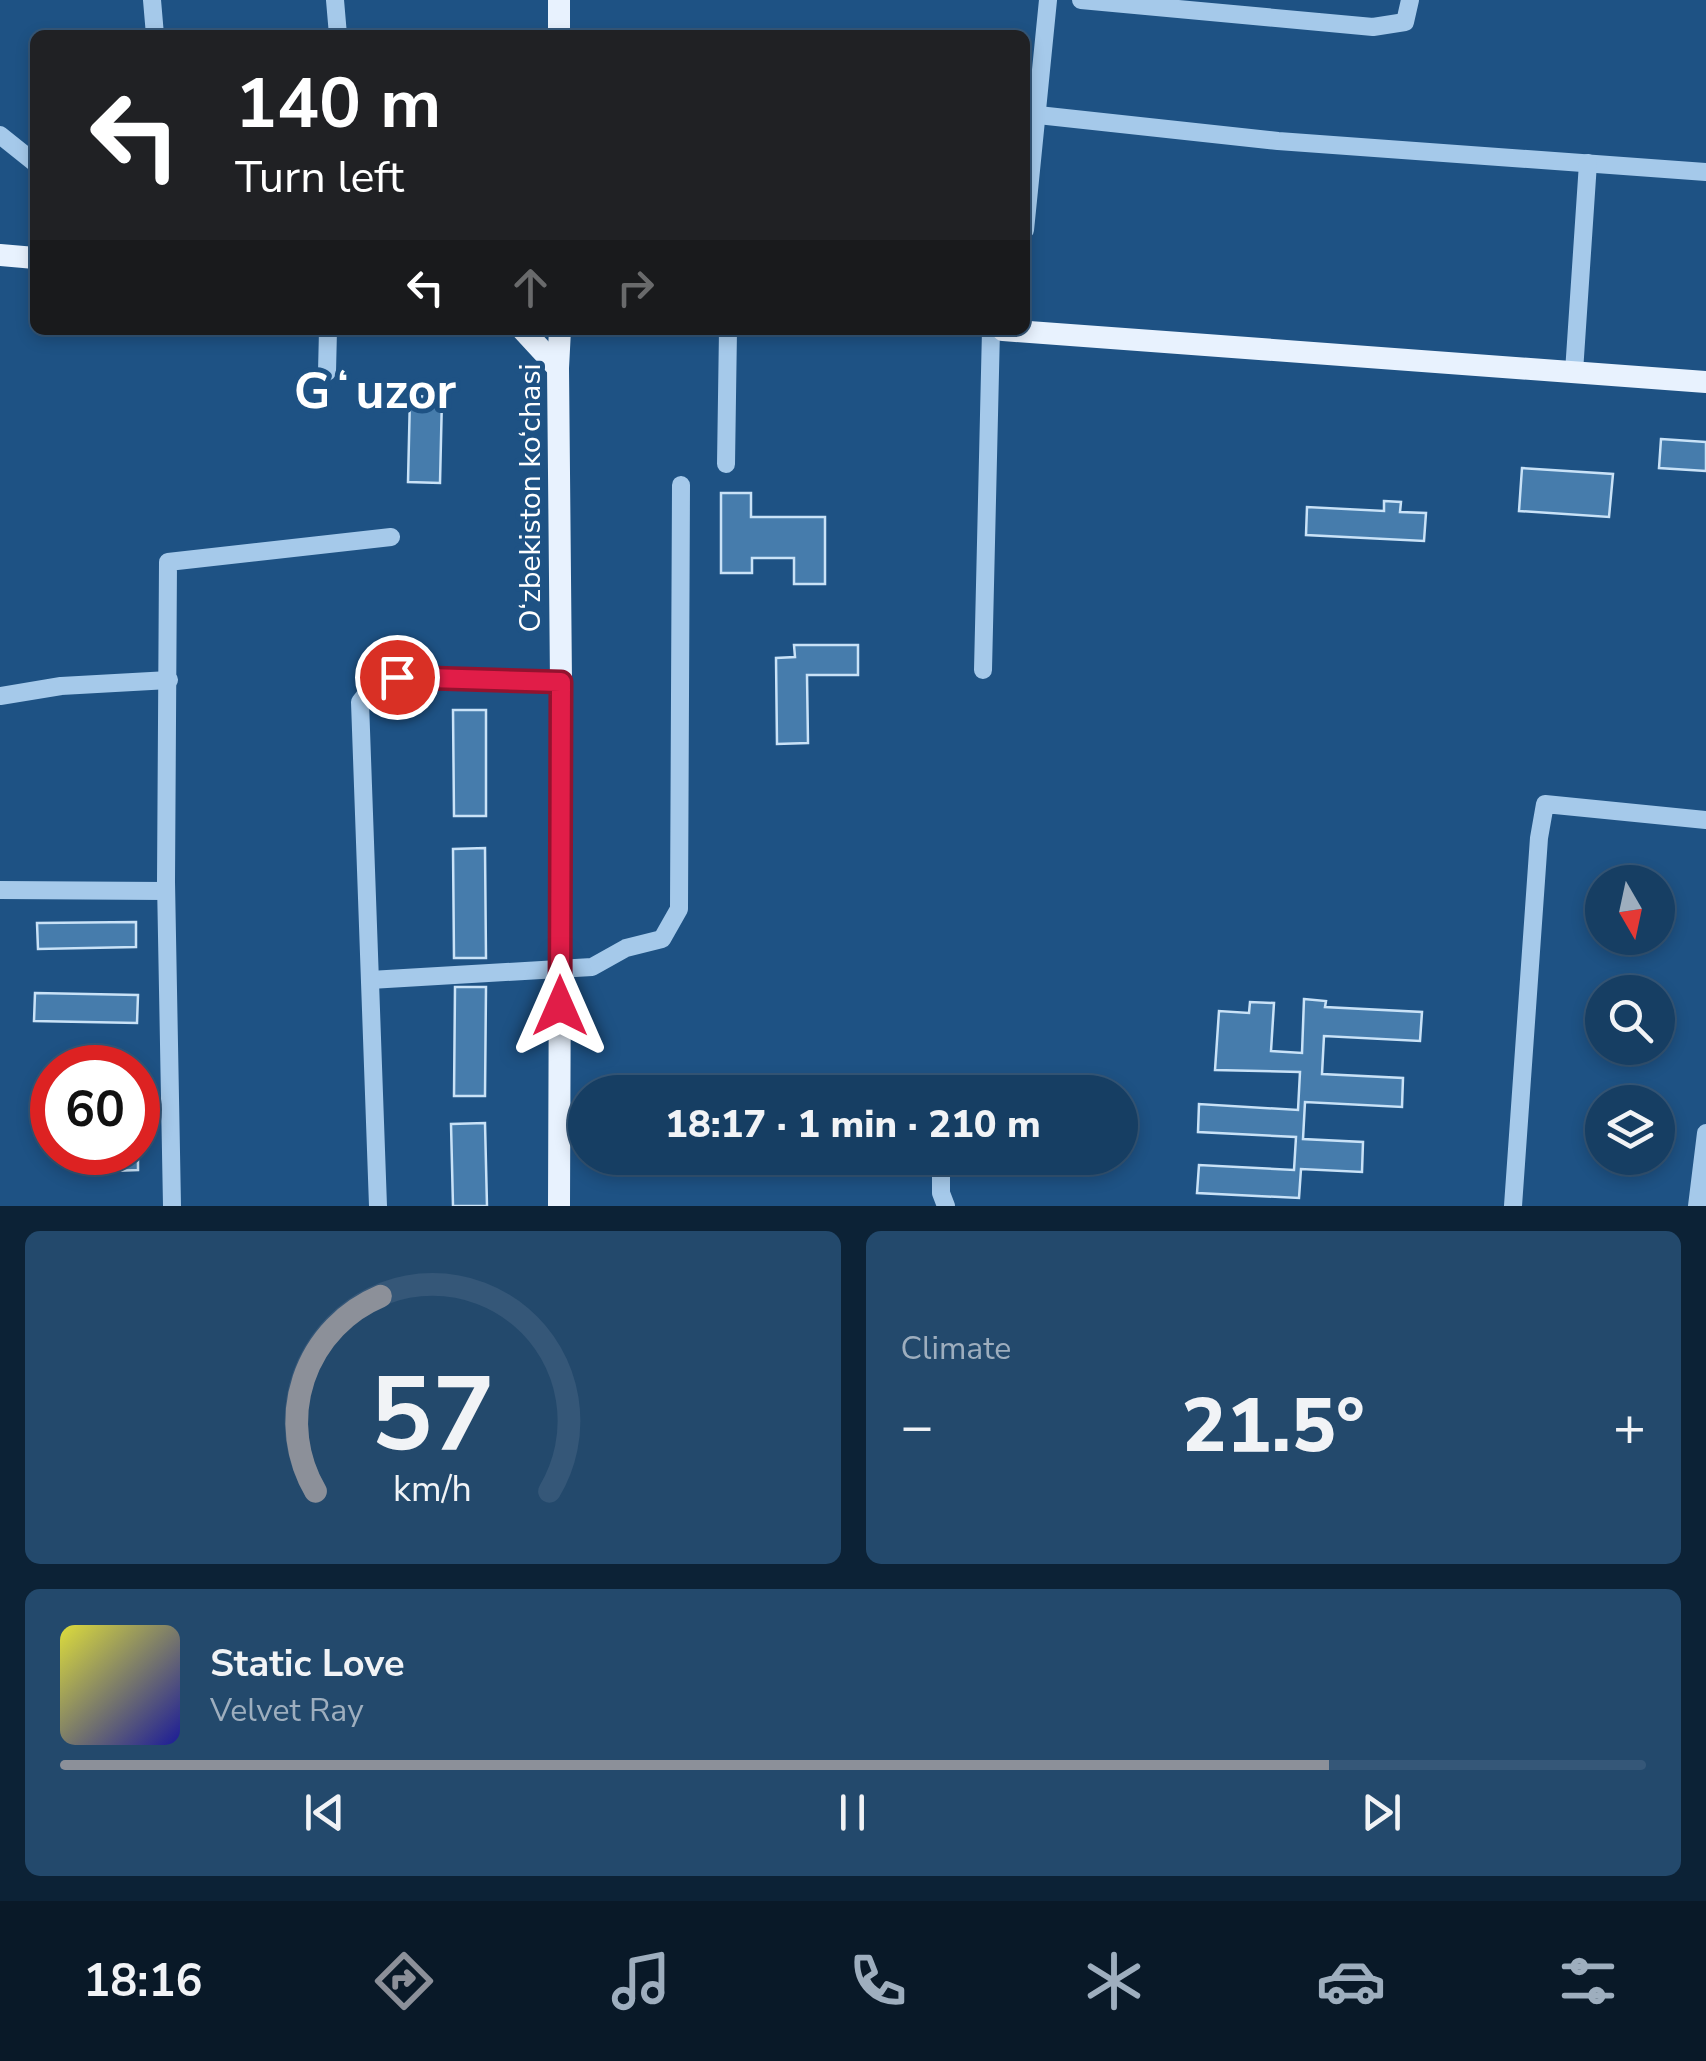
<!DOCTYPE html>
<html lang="en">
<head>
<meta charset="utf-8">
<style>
  body { margin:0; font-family:"Nunito Sans",sans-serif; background:#23496c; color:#f1f3f6; height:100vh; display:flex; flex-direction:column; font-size:38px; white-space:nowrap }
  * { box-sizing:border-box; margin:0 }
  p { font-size:32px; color:#9eaebe }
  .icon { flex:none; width:55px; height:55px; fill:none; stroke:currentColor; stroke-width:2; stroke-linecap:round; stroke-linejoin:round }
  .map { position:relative; height:1206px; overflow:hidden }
  .sheet { display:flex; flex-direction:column; gap:25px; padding:25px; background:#0c2236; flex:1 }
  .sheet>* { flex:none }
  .guide { position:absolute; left:30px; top:30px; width:1000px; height:305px; border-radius:15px; box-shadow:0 5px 15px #0003,0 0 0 2px #355778; background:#202124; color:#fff; overflow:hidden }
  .needle { width:65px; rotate:171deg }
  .buttons { position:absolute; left:1585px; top:865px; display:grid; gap:20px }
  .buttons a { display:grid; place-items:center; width:90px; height:90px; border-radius:50%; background:#163e63; box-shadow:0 5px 15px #0003,0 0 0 2px #355778; font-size:50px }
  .speed { position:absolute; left:30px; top:1045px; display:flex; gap:20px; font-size:50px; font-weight:700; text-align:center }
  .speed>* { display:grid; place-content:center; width:130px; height:130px; border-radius:50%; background:#163e63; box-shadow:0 5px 15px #0003,0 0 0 2px #355778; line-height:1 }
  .speed .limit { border:15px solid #d22; background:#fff; color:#111 }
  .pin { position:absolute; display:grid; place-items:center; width:85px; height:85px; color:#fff; margin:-42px; border:5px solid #fff; border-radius:50%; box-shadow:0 2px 10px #0007 }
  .me { position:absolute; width:110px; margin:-55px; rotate:0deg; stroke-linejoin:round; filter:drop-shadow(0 0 8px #0008) }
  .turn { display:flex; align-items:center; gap:35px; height:210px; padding:0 40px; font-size:45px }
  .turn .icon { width:130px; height:130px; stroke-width:2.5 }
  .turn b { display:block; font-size:70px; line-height:85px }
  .lanes { display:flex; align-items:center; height:95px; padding:0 40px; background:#0003; justify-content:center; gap:50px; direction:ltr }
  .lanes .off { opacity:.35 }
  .big { font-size:75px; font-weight:800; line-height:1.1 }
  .sheet .card { flex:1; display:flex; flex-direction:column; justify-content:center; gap:15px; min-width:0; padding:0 35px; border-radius:15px; background:#23496c }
  .sheet .dial { align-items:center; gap:0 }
  .dial svg { height:260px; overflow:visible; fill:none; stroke:#355778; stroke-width:7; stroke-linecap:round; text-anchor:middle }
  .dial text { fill:#f1f3f6; stroke:none }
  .song { display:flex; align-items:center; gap:30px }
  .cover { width:120px; height:120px; border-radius:15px; background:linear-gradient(135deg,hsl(60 70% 55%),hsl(240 70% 35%)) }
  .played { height:10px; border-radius:5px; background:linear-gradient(90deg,#8c9099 80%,#355778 80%) }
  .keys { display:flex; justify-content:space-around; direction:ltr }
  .heat { display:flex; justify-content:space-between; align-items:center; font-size:55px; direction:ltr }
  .sheet .tiles { flex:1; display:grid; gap:25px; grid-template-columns:1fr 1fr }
  .card:last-child { grid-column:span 2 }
  .trip { position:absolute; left:568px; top:1075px; width:570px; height:100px; border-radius:50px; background:#163e63; box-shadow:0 5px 15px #0003,0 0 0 2px #355778; font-weight:800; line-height:100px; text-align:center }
  .tabs { display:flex; height:160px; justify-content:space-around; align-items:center; background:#091928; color:#9eaebe }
  .tabs .icon { width:70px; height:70px }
  .tabs .current { color:#8c9099 }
  .tabs b { font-size:45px; color:#f1f3f6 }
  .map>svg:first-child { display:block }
  .building { fill:#467cac; stroke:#c9e2f7; stroke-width:2.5 }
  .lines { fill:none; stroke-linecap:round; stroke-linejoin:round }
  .minor { stroke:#a5c9ea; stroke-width:18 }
  .major { stroke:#e8f2fe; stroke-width:22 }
  .route-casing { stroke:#92132f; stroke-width:25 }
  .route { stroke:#e11d48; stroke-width:18 }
  .labels { text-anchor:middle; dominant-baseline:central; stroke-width:10; stroke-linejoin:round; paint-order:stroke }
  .street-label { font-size:30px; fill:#fff; stroke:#1e5284 }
  .town-label { font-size:50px; font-weight:bold; fill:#fff; stroke:#1e5284 }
</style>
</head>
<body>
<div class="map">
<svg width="1706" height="1206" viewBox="0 0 1706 1206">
  <rect width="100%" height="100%" fill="#1e5284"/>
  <g class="building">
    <path d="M410 396 442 397 440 483 408 482Z"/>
    <path d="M1661 439 1706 442V471L1659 468Z"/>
    <path d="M1522 468 1613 474 1609 517 1519 511Z"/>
    <path d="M721 493H751V517H825V584H794V558H752V573H721Z"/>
    <path d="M1384 501 1401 502 1400 512 1426 513 1424 541 1306 535 1307 507 1384 511Z"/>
    <path d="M794 645H858V675H807L808 743 777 744 776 658 795 657Z"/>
    <path d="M453 710H486V816H454Z"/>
    <path d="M485 848 486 958H454L453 849Z"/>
    <path d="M136 922V947L38 949 37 923Z"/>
    <path d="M455 987H486L485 1096H454Z"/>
    <path d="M35 993 138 995 137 1023 34 1021Z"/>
    <path d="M1304 999 1326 1001 1325 1007 1422 1012 1420 1041 1324 1036 1322 1074 1403 1078 1402 1107 1305 1102 1303 1139 1363 1142 1362 1172 1301 1169 1299 1198 1197 1193 1199 1165 1294 1170 1296 1137 1198 1132 1199 1104 1298 1110 1300 1072 1215 1070 1219 1011 1249 1013 1250 1002 1274 1003 1271 1051 1302 1053Z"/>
    <path d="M485 1123 487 1206H453L451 1124Z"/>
    <path d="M138 1129V1170L112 1171V1152H138Z"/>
  </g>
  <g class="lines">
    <g class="minor">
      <path d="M152 0 155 35"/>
      <path d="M335 0 338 35"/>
      <path d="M1081 0 1373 27 1405 22 1410 0"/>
      <path d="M1038 115 1278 141 1706 172"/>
      <path d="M0 135 35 163"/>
      <path d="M1025 230 1048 0"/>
      <path d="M327 372 328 330"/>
      <path d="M1574 372 1588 163"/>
      <path d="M726 464 728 330"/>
      <path d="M983 670 991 330"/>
      <path d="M0 696 61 686 169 680"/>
      <path d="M0 890 166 891"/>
      <path d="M370 980 592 967 626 948 662 939 679 909 681 485"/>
      <path d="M560 1116H585"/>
      <path d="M941 1158V1193L946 1206"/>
      <path d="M172 1206 166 882 168 562 391 537"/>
      <path d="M378 1206 360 702 375 683 397 677 561 682"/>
      <path d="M1513 1206 1539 838 1545 804 1706 820"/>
      <path d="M1697 1206 1706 1133"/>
    </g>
    <g class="major">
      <path d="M559 0V35"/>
      <path d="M0 255 35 258"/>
      <path d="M523 330 558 368"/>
      <path d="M1003 330 1706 382"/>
      <path d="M559 1206 561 682 558 368 560 330"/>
    </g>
  </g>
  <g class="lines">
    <g class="route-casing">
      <path id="route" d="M397 677 561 682 560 1006"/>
    </g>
    <use href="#route" class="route"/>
  </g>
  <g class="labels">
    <g class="street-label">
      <text transform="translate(530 498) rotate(-90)">O‘zbekiston ko‘chasi</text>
    </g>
    <g class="town-label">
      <text x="375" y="391">Gʻuzor</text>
    </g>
  </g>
</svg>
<div class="buttons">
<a><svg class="needle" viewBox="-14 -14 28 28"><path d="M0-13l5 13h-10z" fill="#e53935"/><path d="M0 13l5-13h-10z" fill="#9eaebe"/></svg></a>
<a><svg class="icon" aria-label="search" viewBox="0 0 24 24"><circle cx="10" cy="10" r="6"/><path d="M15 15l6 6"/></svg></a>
<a><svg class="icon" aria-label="layers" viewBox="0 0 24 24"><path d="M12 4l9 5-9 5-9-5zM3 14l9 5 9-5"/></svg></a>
</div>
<div class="speed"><div class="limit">60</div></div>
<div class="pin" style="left:397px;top:677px;background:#d93025"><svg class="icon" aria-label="arrive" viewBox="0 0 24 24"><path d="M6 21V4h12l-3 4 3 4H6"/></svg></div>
<svg class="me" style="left:560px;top:1006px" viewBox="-20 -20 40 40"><path d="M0-17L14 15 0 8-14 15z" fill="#e11d48" stroke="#fff" stroke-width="4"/></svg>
<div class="trip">18:17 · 1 min · 210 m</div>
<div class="guide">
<div class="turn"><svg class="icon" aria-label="left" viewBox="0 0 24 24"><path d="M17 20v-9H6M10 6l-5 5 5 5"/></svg><div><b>140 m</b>Turn left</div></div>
<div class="lanes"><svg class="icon" aria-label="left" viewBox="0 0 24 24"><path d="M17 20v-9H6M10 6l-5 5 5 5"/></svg><svg class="icon off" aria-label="ahead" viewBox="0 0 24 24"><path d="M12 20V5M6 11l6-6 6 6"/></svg><svg class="icon off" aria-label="right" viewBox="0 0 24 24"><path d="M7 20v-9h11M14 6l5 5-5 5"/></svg></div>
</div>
</div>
<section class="sheet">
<div class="tiles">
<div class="card dial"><svg viewBox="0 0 100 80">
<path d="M14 69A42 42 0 1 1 86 69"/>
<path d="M14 69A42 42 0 0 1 34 9" stroke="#8c9099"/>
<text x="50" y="56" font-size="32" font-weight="700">57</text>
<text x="50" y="72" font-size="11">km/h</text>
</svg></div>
<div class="card"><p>Climate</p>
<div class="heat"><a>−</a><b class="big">21.5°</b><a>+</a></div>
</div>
<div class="card">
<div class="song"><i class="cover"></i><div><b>Static Love</b><p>Velvet Ray</p></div></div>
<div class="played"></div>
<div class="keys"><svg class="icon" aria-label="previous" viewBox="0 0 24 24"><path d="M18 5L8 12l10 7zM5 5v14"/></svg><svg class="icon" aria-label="pause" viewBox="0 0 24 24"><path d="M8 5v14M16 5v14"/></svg><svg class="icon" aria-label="next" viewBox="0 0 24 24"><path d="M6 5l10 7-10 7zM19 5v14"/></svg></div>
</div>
</div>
</section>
<nav class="tabs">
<b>18:16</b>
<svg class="icon current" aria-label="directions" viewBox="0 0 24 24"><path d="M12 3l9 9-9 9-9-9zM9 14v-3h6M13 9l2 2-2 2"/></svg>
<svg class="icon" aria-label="music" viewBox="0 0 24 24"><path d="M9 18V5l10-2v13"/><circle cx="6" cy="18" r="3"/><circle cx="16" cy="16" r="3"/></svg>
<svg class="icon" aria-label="phone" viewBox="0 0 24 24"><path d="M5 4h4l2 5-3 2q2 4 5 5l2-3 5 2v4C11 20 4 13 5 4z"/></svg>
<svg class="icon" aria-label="climate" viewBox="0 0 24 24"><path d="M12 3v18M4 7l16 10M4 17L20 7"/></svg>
<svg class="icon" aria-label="car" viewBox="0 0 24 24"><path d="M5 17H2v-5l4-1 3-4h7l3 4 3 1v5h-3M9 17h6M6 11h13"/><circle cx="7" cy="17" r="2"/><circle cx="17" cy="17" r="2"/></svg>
<svg class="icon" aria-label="filters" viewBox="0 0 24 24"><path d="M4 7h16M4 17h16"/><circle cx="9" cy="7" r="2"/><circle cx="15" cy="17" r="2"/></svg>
</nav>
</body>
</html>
